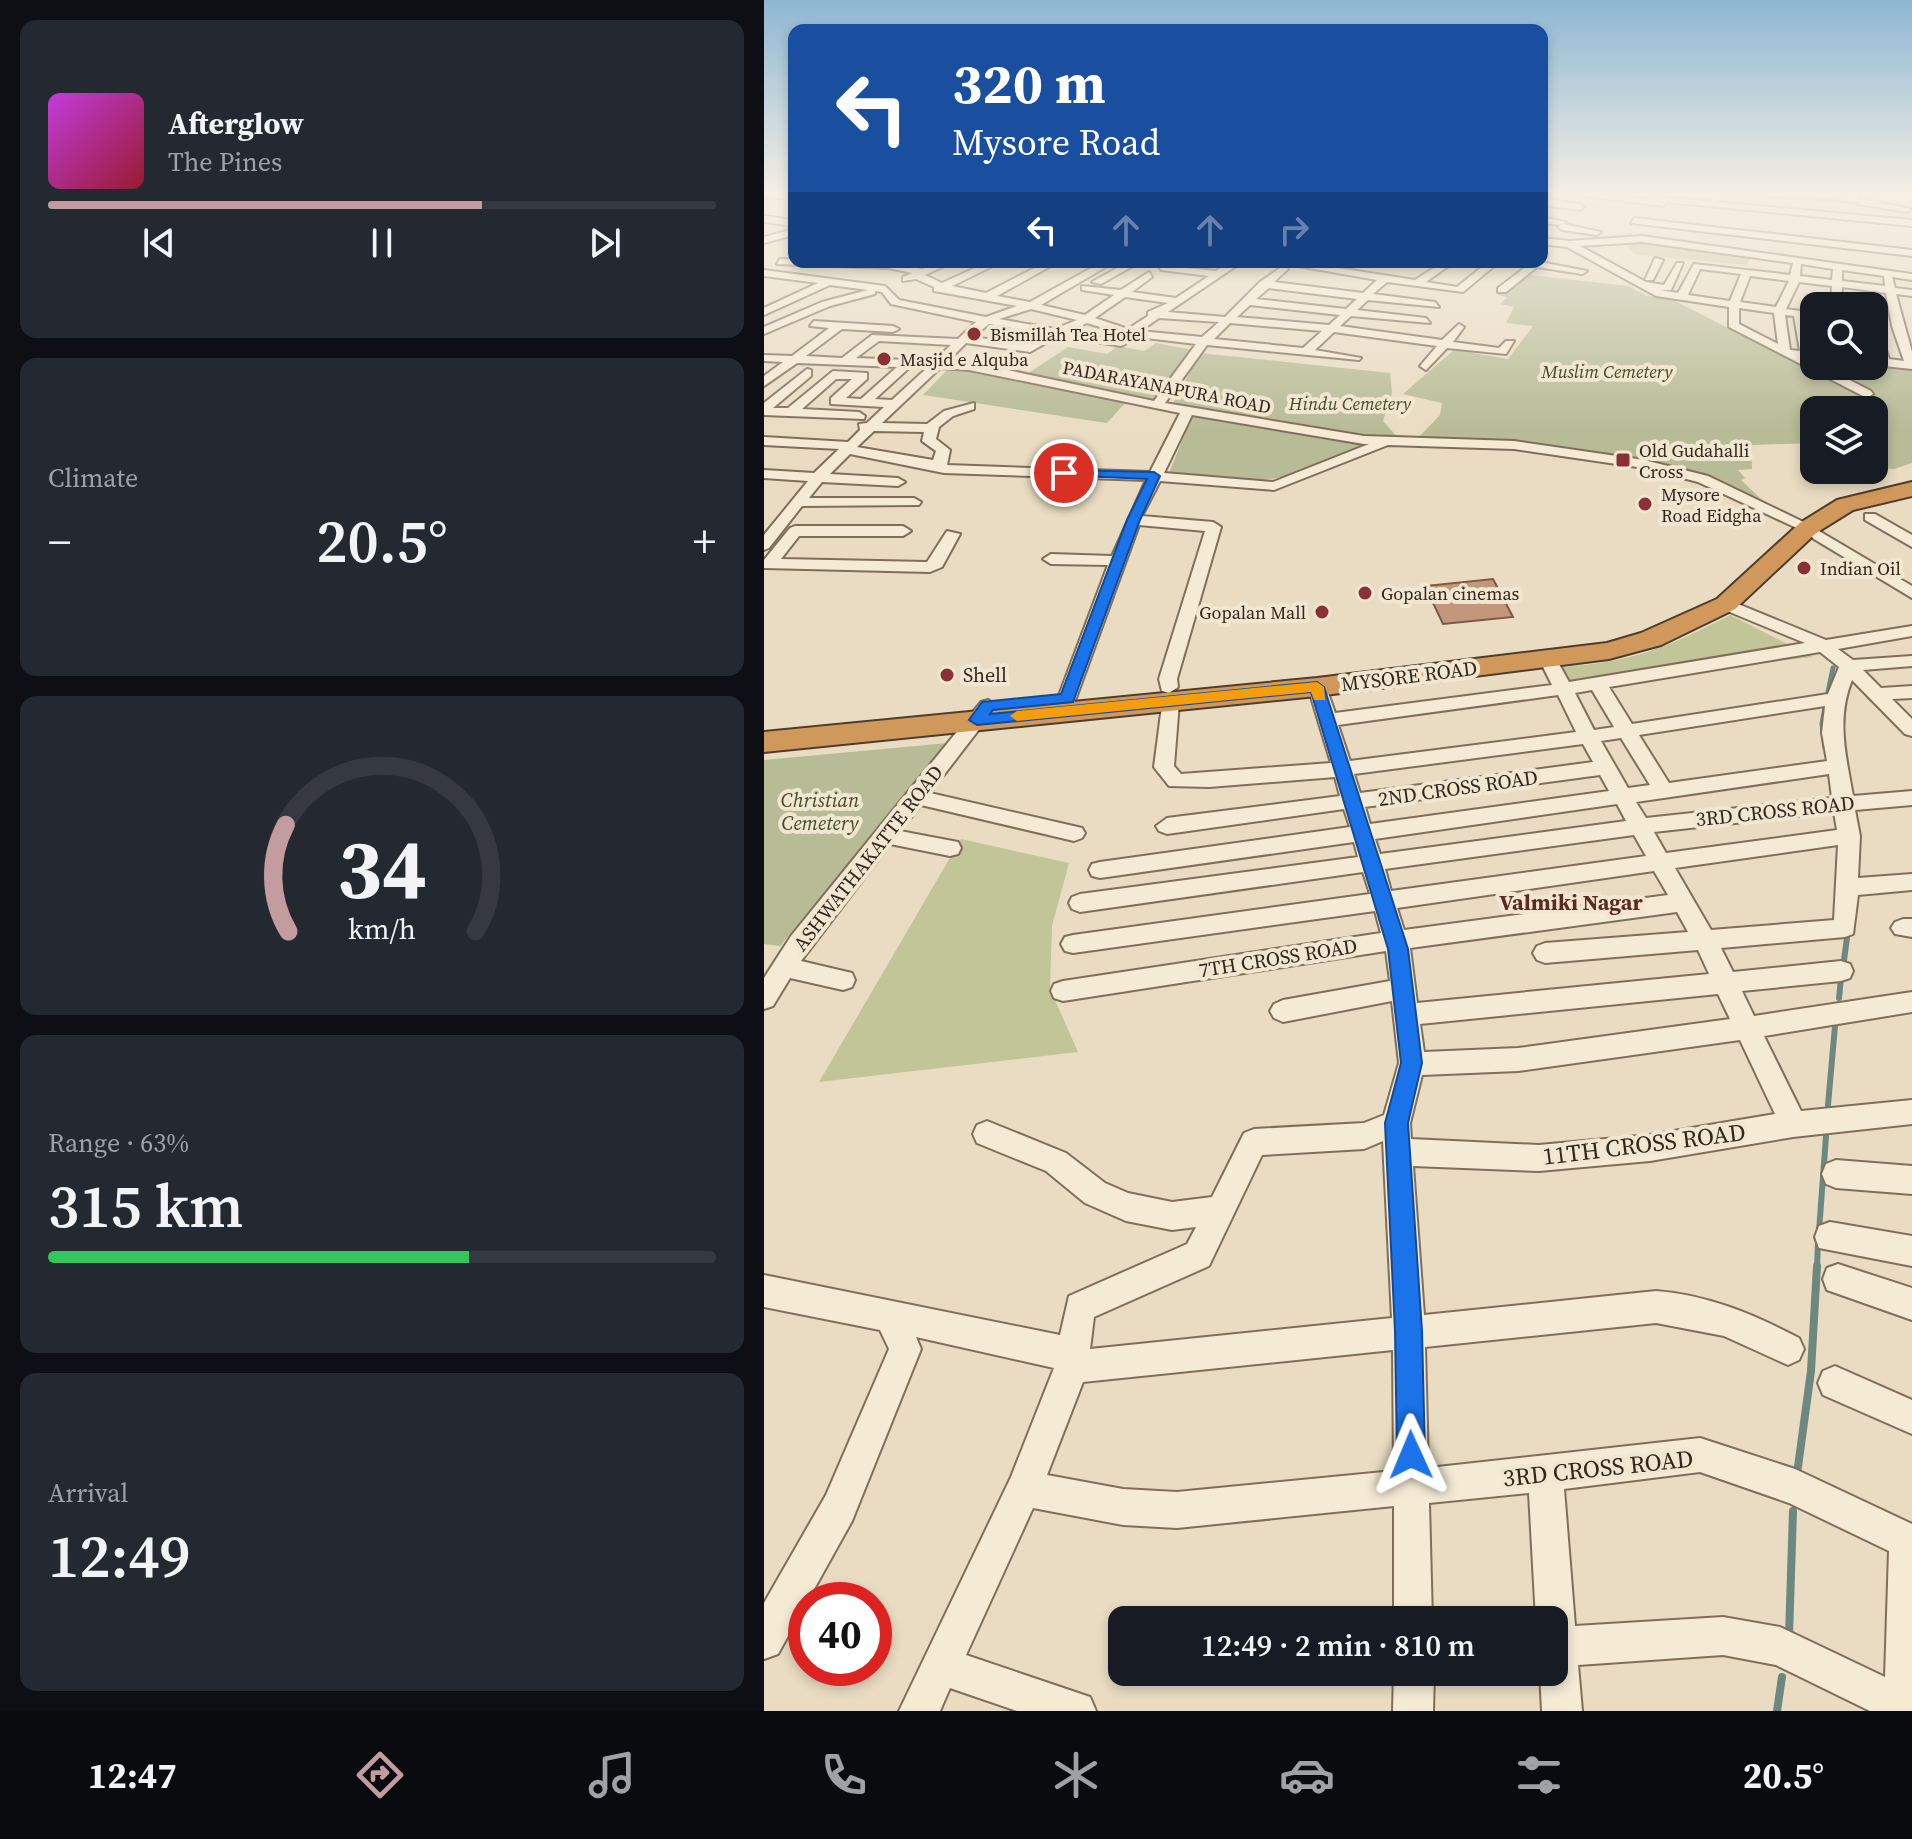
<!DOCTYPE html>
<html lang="en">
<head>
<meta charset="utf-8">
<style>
  body { margin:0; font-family:"Source Serif 4",serif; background:#242831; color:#f1f3f6; height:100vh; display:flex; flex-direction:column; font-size:30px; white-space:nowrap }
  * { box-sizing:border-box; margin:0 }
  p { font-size:26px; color:#9ea1a6 }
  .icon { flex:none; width:44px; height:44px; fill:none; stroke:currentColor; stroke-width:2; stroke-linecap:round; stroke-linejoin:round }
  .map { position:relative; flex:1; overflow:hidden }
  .side { display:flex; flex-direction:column; gap:20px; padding:20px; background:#0d0f14; width:764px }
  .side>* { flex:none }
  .guide { position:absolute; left:24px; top:24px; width:760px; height:244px; border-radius:16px; box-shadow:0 4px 12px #0003; background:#1a4fa0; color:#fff; overflow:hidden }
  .fabs { position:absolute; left:1036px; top:292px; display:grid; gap:16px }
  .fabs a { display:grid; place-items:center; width:88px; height:88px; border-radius:16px; background:#171b24; box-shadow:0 4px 12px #0003; font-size:40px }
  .speed { position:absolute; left:24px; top:1582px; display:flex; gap:16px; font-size:40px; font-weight:700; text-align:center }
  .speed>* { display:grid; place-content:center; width:104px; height:104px; border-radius:50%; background:#171b24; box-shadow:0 4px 12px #0003; line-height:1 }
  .speed .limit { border:12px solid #d22; background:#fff; color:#111 }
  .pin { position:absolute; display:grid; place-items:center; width:68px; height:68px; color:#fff; margin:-34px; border:4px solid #fff; border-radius:50%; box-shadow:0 2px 8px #0007 }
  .me { position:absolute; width:88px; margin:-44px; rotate:359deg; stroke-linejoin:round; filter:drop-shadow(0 0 6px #0008) }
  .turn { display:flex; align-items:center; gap:28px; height:168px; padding:0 32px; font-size:36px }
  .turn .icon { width:104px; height:104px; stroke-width:2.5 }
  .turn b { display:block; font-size:56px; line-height:68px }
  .lanes { display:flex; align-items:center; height:76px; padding:0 32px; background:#0003; justify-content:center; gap:40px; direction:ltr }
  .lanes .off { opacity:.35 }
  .big { font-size:60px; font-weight:600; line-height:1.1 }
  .side .widget { flex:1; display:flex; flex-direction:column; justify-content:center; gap:12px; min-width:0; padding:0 28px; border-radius:16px; background:#242831 }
  .side .dial { align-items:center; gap:0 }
  .dial svg { height:208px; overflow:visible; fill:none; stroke:#363941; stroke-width:7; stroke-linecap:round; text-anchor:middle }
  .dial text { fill:#f1f3f6; stroke:none }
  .song { display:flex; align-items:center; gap:24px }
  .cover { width:96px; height:96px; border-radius:12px; background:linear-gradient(135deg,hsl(290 70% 55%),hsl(350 70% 35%)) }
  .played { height:8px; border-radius:4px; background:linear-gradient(90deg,#c29c9f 65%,#363941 65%) }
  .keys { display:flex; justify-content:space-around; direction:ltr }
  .heat { display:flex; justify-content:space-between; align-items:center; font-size:44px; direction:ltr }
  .charge { height:12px; border-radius:6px; background:linear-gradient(90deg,#34c759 63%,#363941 0) }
  .trip { position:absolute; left:344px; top:1606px; width:460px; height:80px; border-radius:16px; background:#171b24; box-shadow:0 4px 12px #0003; font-weight:600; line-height:80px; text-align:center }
  .tab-bar { display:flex; height:128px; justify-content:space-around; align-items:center; background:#090b0e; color:#9ea1a6 }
  .tab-bar .icon { width:56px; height:56px }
  .tab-bar .active { color:#c29c9f }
  .tab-bar b { font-size:36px; color:#f1f3f6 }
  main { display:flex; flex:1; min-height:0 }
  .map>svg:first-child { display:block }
  .green { fill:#c1c597 }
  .cemetery { fill:#b7bb96 }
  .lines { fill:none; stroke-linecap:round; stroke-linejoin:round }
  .stream-far3 { stroke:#6c8880; stroke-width:2 }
  .stream-far2 { stroke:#6c8880; stroke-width:5 }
  .stream-far1 { stroke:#6c8880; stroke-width:6 }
  .stream { stroke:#6c8880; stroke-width:8 }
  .building { fill:#c3977b; stroke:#7d5843; stroke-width:2 }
  .minor-casing { stroke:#806e5b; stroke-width:4 }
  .highway-casing { stroke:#4e3d2f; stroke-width:4 }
  .minor { fill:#f5ead4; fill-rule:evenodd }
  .highway { fill:#d0985a; fill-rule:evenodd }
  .rail { stroke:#32271e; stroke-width:2; stroke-dasharray:6 6; stroke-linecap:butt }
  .route { fill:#1a73e8; stroke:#114b97; stroke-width:2 }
  .slow { fill:#f59e0b }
  .poi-dot { fill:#893135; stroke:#f1e6d0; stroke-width:3 }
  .labels { text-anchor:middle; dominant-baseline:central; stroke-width:8; stroke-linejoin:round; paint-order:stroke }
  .far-poi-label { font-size:18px; fill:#32271e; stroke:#f1e6d0; text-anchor:start }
  .far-park-label { font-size:18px; font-style:italic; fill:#444c26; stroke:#f1e6d0 }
  .far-street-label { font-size:18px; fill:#32271e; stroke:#f1e6d0 }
  .poi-label { font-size:20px; fill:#32271e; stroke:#f1e6d0; text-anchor:start }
  .street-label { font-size:20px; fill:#32271e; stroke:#f1e6d0 }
  .park-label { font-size:20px; font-style:italic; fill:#444c26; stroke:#f1e6d0 }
  .neighbourhood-label { font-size:22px; font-weight:bold; fill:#5a2b22; stroke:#f1e6d0 }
  .near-street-label { font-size:24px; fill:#32271e; stroke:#f1e6d0 }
</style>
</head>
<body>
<main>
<section class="side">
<div class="widget">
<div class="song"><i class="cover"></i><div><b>Afterglow</b><p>The Pines</p></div></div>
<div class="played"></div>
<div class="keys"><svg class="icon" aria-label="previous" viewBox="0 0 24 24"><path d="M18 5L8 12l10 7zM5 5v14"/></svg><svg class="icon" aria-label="pause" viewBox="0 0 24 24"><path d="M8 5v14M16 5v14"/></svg><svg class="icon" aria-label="next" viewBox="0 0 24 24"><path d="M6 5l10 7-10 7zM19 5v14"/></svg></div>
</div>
<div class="widget"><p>Climate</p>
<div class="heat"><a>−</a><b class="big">20.5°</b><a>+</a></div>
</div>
<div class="widget dial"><svg viewBox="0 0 100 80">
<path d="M14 69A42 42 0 1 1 86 69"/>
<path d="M14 69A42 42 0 0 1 13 28" stroke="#c29c9f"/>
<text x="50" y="56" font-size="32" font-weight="700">34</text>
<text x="50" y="72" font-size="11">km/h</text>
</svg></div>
<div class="widget"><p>Range · 63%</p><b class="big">315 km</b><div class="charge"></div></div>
<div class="widget"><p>Arrival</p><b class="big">12:49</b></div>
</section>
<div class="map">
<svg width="1148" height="1711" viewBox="0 0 1148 1711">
  <rect width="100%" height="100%" fill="#e9dcc2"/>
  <g class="green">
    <path d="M875 244 987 257 983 265 870 254 862 245Z"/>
    <path d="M966 615 1049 657 803 685 795 667C868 663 902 648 966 615Z"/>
    <path d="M197 839 305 863 288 926 286 989 314 1052 55 1082Z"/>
  </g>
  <g class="cemetery">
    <path d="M757 274 864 286 883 296 907 299 1019 356 1050 359V366L1148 368V463L1130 469 1110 467V410H1050V443L987 445 988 469 974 470 981 478 977 480 997 499 946 478 864 459 652 440 676 415 678 403 639 394 690 350 744 359 769 326 742 323 750 307 736 304 743 297 734 295Z"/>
    <path d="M392 343 429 350 391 401 260 376 304 347 343 354 354 346 380 351Z"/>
    <path d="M436 353 626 373 628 393 619 421 636 440 408 405Z"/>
    <path d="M185 368 361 403 343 423 159 395Z"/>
    <path d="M429 414 604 444 530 475 500 480 405 473Z"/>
    <path d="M184 743 16 946 0 944V760Z"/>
  </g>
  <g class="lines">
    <g class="stream-far3">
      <path d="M938 192 1093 203"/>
      <path d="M801 194 820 195"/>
      <path d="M838 196 874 192"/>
    </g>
    <g class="stream-far2">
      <path d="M1063 697 1069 668"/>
      <path d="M1061 707 1058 724 1061 748"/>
    </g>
    <g class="stream-far1">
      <path d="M1079 968 1084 930"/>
      <path d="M1075 998 1077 978"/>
      <path d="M1064 1105 1071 1026"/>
      <path d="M1055 1231 1062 1136"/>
      <path d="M1053 1268 1054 1241"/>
    </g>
    <g class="stream">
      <path d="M1033 1474 1047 1371 1053 1266"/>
      <path d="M1025 1636 1029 1511"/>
      <path d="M1013 1711 1018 1677"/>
    </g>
  </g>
  <path class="building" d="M729 579 749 617 679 624 661 586Z"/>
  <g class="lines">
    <g class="minor-casing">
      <g id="minor">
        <path d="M0 192H30V194L0 195Z"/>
        <path d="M792 192 882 199 886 196 1148 220V226L903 202 899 206Z"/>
        <path d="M1018 192 1075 197 1071 199Z"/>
        <path d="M1100 192H1108L1102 200 1147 209 1143 212 1094 204Z"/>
        <path d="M778 199 816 204 820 207 816 210 778 205Z"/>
        <path d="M0 216 30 220V226L0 222Z"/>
        <path d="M778 217 802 222 799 224 837 232 833 235 798 230 794 227 797 225 778 223Z"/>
        <path d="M870 218 1148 250V256L867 223Z"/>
        <path d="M30 229V235L0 243V237Z"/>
        <path d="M878 236 1148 274V280L1128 277 1131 288 1148 290V296L1132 294 1148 352V369L1110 365V330L1116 333 1125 359 1140 361 1128 326 1122 293 1078 287 1077 306H1067L1068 286 1035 282 1022 309 1050 313V319L1041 318 1048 355 1043 358 1050 366H1058L1107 391 1109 394 1103 398 965 327V307L892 296 803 247 778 244V238L805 241ZM878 242 1029 263 1026 275 930 264 914 293 897 290H907L919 263H913L900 285 882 282 816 246ZM1037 264 1069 269 1068 280 1036 276ZM936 269 977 274 966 301 924 295ZM1078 270 1120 276 1121 286 1078 281ZM986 276 1025 281 1012 307 976 302ZM975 308 1010 313 1014 344 975 324ZM1021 315 1030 316 1036 351 1026 350Z"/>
        <path d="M891 258 899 260 889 280H881Z"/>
        <path d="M16 259 124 262 158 269 176 262H189L161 275 178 283 224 262H237L188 286 222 293 282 262H294L233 296 266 302 338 262H350L277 305 321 315 350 295 318 290V286L357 290 385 272 388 277 368 292 412 298 445 276 397 270 394 265 452 271 466 262H478L404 312 461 317 496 282 519 266 524 269 510 282 599 293 613 280 511 262H535L651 280 679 262H690L662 282 693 287 724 262H735L699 292 623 282 609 294 671 302 675 307 604 300 593 310 662 318 666 323 587 316 576 326 678 340 695 324 700 327 689 342 735 348 742 341H750L742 354 683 348 662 370 656 366 673 346 570 332 551 350 597 358 595 360 443 345 401 403 600 436 750 441 880 460 944 476 1052 528 1039 531 934 482 880 468 750 449 624 445 510 490 396 481 378 516 449 522 457 527 413 679 414 687 405 693 398 691 395 679 441 531 375 525 312 698 310 702H296L294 698 344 565 287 564 279 559 287 554 348 556 382 480 180 473 86 454 66 474 134 478 141 482 134 486 58 482 45 498H150L157 502 155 505 38 506 5 548 0 550V535L44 481 0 478V470L50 473 75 449 0 445V437L84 442 96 430 95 424 103 423 120 407 67 404V398L88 379H72L38 409 95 412 101 416 100 419 0 415V403L43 369 47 370V376L9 408H24L69 371 103 373V379L82 398 97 399 133 367 33 363 0 386V376L19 362 0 361V355L28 356 65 328 46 326 50 321 129 326 135 329 129 332 78 329 42 356 78 358 108 335 194 339 212 322 127 304 118 292 111 291V294L66 306 0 334V327L58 302 104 290 66 285 0 315V308L54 283 0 276V270L121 286 135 300 222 317 253 306 170 291V287L152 279 139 281V277L148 273 124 268 13 264ZM505 288 593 299 582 309 492 299ZM361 297 404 303 384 312V316L364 329 331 318ZM486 305 576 315 565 325 473 317ZM267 309 313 320 291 329 235 319ZM395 318 455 322 438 337 376 331ZM323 323 365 336 432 344 390 401 205 362H183L202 343 266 352 294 336 357 346 363 343 305 331ZM466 323 558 331 539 348 450 339ZM225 324 282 334 264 345 209 337ZM115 341 187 345 170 361 92 358ZM146 367 163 368 128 400 111 399ZM176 368 205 370 416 413 386 472 183 465 186 450 172 439 175 427 189 416 210 409V403L180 411 163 424 118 423ZM428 415 600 444H605L509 482 400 473ZM110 431 160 432 158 441 172 451 169 460 93 447Z"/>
        <path d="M364 262H376L337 284 328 282Z"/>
        <path d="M751 262H776L823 271 818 274 773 267 742 292H734V288L763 266Z"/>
        <path d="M1101 514H1111L1148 535V547L1101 520Z"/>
        <path d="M31 526H139L147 531 139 536H35L17 559 163 562 183 531 196 534 178 567 166 572 0 568V560L26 528Z"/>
        <path d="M1055 531 1148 586V598L1050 539 1047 536Z"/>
        <path d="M962 599 1062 640 1148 626V636L1074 649 1089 660 1148 656V666L1099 670 1117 688 1148 686V698L1128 699 1148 719V736L1141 734 1088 680C1072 719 1082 756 1089 796L1148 791V805L1091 810 1096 836 1094 878 1148 874V890L1094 895 1089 934 1081 937 957 948 969 972 1077 961 1086 964 1089 971 1086 978 1077 981 978 991 990 1016 1148 992V1012L1000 1036 1037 1111 1148 1100V1124L1029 1137 886 1161 775 1171 649 1166 660 1315 892 1291C944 1295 989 1314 1035 1338L1040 1349 1035 1360 1024 1365 960 1336 892 1323 661 1347 664 1468 936 1438 1031 1469 1148 1524V1711H1106L1012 1665 959 1655 814 1665 818 1711H778L776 1672H790V1620H772L765 1493 665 1503 668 1620H630V1506L413 1528 359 1525 269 1508 202 1655 326 1697 332 1711H253L186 1688 176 1711H135L247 1477 290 1368 152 1337 157 1349 88 1521 14 1654 0 1659V1603L62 1495 125 1349 116 1330 0 1307V1275L296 1335 305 1296 423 1244 432 1227 408 1230 362 1221 321 1203 282 1171 213 1143 209 1134 213 1125 223 1121 302 1153 341 1183 364 1193 408 1202 448 1197 480 1133 490 1129 600 1123 620 1115 635 1063 628 1001 519 1022 510 1018 506 1011 510 1004 519 1000 626 981 622 951 299 1001 290 998 287 991 290 984 299 981 617 933 611 911 309 953 301 951 297 944 301 937 309 935 606 894 599 872 316 912 308 909 305 903 308 897 316 894 594 857 590 842 336 878 328 876 325 870 328 864 336 862 586 827 580 809 403 834 395 831 392 826 403 818 576 796 571 777 445 787 405 786 390 767 399 698 406 696 415 702 410 766 417 774 567 763 544 687 553 681 562 687 571 713 788 685 775 659 784 654 790 655 805 682 1041 643 956 608V600ZM1056 652 1075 667 1064 694 868 724 845 687ZM828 690 850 727 830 730 811 693ZM794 695 812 732 586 761 574 725ZM1061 706 1058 733 1063 761 905 783 875 735ZM857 738 886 785 864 788 837 741ZM819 744 829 762 596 793 590 774ZM1065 774 1068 798 882 818 872 802ZM836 775 845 791 606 824 601 807ZM853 804 862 821 616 854 611 839ZM1070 812 1073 830 902 853 890 832ZM870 835 882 856 627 891 621 869ZM1074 845 1070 920 947 930 911 868ZM890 871 904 895 640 930 633 908ZM913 912 924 932 781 943 773 946 769 953 773 960 781 963 934 950 945 974 653 1003 646 948ZM954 994 966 1019 754 1048 660 1052 656 1024ZM976 1040 1011 1114 886 1135 775 1145 647 1139 646 1123 658 1075 754 1071ZM619 1141 628 1318 326 1349 330 1317 445 1266 498 1155 600 1149ZM629 1350 630 1471 413 1492 359 1489 283 1475 319 1382ZM936 1472 1025 1503 1125 1551 1121 1677 1016 1627 959 1617 811 1626 800 1489Z"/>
        <path d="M224 700 233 706 166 793 318 828 321 833 318 838 310 841 157 805 136 831 194 842 197 848 194 854 186 856 126 844 37 961 88 973 91 980 88 987 79 990 26 978 9 1006 0 1009V978L27 936 217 702Z"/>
        <path d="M1139 919H1148V937L1131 934 1127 928 1131 922Z"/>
        <path d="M1072 1160 1148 1166V1194L1072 1188 1062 1184 1058 1174 1062 1164Z"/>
        <path d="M1066 1222 1148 1236V1266L1055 1248 1051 1237 1055 1226Z"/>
        <path d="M1074 1264 1148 1288V1320L1063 1290 1059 1279 1063 1268Z"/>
        <path d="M1071 1366 1148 1400V1434L1059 1395 1054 1383 1059 1371Z"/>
        <path d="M630 1672H670L669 1711H629Z"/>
      </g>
    </g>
    <g class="highway-casing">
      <path id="highway" d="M1148 482V496L1089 510 1052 533 971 609 897 645 845 659 553 696 0 752V732L553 678 843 643 877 633 953 599 1036 523 1073 500Z"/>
    </g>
    <use href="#minor" class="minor"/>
    <use href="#highway" class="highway"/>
    <path class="rail" d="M0 200 30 198"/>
  </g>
  <linearGradient id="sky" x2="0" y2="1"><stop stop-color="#8db7d3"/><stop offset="0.45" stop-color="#f5efe4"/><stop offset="1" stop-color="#f5efe4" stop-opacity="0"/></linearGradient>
  <rect width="1148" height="431" fill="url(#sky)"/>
  <path class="route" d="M300 470 390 472 396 476 376 520 309 702 229 710 226 714 553 682 560 687 644 949 658 1063 644 1123 658 1331 661 1455 657 1465 647 1470 637 1465 633 1455 631 1331 621 1123 637 1063 624 949 547 692 213 725 205 720 218 702 297 694 363 520 383 479 296 475Z"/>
  <path class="slow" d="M553 682 560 687 561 700H550L547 692 253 721 246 716 253 711Z"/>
  <g class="poi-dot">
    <circle cx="210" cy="334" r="8"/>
    <circle cx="120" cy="359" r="8"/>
    <rect x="851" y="452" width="16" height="16" rx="4"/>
    <circle cx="881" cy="504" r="8"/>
    <circle cx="1040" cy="568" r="8"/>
    <circle cx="601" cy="593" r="8"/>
    <circle cx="558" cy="612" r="8"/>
    <circle cx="183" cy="675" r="8"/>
  </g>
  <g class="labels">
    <g class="far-poi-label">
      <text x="226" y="334">Bismillah Tea Hotel</text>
      <text x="136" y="359">Masjid e Alquba</text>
      <text x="875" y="450">Old Gudahalli<tspan x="875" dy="21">Cross</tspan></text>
      <text x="897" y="494">Mysore<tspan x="897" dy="21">Road Eidgha</tspan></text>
      <text x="1056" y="568">Indian Oil</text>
      <text x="617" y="593">Gopalan cinemas</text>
      <text x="542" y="612" text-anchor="end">Gopalan Mall</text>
    </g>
    <g class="far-park-label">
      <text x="843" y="371">Muslim Cemetery</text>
      <text x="586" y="403">Hindu Cemetery</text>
    </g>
    <g class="far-street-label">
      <text transform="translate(403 387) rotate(11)">PADARAYANAPURA ROAD</text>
    </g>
    <g class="poi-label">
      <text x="199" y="675">Shell</text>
    </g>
    <g class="street-label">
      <text transform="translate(645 676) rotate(-7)">MYSORE ROAD</text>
      <text transform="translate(694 788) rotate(-8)">2ND CROSS ROAD</text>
      <text transform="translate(1011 811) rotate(-6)">3RD CROSS ROAD</text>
      <text transform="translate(104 858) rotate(-52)">ASHWATHAKATTE ROAD</text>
      <text transform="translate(514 958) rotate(-9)">7TH CROSS ROAD</text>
    </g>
    <g class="park-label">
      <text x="56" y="800">Christian<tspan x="56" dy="23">Cemetery</tspan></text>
    </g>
    <g class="neighbourhood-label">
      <text x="807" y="902">Valmiki Nagar</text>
    </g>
    <g class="near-street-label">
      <text transform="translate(880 1144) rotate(-7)">11TH CROSS ROAD</text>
      <text transform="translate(834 1468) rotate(-6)">3RD CROSS ROAD</text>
    </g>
  </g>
</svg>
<div class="fabs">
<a><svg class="icon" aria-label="search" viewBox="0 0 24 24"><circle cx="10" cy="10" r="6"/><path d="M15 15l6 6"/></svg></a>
<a><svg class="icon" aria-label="layers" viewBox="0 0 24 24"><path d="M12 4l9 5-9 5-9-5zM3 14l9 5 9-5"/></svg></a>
</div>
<div class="speed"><div class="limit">40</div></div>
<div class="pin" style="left:300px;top:473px;background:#d93025"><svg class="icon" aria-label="arrive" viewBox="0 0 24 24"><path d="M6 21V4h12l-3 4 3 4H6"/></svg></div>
<svg class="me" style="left:647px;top:1455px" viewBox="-20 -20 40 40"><path d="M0-17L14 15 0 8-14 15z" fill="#1a73e8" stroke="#fff" stroke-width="4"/></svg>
<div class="trip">12:49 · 2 min · 810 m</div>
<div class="guide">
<div class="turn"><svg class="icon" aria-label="left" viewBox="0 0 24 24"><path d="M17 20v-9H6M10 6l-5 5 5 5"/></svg><div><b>320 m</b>Mysore Road</div></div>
<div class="lanes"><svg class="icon" aria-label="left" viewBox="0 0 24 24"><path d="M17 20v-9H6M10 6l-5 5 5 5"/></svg><svg class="icon off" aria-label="ahead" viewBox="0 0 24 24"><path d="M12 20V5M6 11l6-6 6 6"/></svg><svg class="icon off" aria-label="ahead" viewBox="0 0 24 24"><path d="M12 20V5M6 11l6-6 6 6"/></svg><svg class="icon off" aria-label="right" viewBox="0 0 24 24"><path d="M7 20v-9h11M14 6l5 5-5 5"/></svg></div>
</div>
</div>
</main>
<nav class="tab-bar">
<b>12:47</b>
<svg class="icon active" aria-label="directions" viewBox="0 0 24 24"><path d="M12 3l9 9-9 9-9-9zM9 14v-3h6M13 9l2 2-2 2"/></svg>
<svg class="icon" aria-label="music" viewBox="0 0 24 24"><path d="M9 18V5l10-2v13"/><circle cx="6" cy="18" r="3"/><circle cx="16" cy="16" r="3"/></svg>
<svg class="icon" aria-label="phone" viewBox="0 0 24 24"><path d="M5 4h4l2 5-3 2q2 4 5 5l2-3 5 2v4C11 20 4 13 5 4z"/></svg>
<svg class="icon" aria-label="climate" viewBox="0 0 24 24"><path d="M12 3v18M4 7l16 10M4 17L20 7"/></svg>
<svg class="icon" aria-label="car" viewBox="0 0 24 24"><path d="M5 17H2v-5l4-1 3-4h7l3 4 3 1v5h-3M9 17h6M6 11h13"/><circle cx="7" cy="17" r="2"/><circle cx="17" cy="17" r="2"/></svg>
<svg class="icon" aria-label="filters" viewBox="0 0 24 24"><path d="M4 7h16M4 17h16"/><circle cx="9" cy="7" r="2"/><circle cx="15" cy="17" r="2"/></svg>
<b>20.5°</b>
</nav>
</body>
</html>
